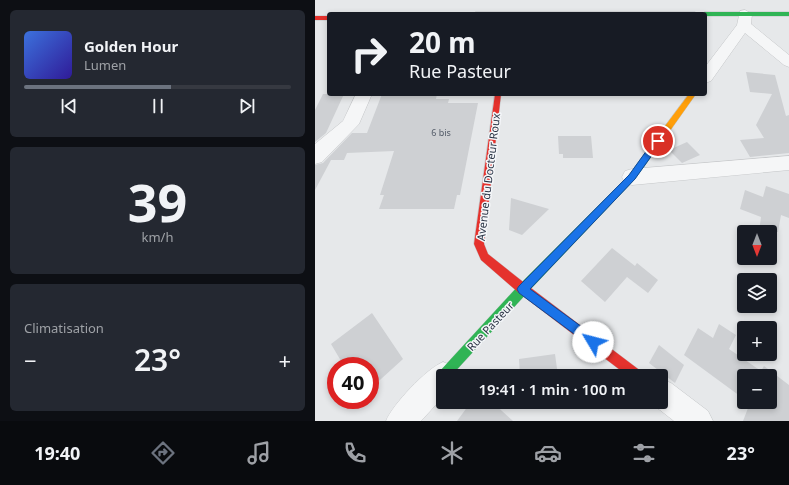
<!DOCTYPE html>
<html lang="fr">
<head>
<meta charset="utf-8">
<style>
  body { margin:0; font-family:"Noto Sans",sans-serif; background:#242831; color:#f1f3f6; height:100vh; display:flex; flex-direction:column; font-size:15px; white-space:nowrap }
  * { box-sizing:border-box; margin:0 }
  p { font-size:13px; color:#9ea1a6 }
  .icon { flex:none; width:22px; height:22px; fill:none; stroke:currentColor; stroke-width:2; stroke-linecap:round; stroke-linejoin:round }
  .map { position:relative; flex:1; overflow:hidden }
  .sheet { display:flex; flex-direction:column; gap:10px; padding:10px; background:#0d0f14; width:315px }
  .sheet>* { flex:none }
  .hud { position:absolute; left:12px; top:12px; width:380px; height:84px; border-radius:4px; box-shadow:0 2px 6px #0003; background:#171b24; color:#f1f3f6; overflow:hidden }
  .needle { width:26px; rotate:180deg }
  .tools { position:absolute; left:422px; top:225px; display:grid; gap:8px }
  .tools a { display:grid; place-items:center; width:40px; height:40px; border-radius:4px; background:#171b24; box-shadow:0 2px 6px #0003; font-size:20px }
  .speed { position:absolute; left:12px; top:357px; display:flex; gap:8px; font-size:20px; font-weight:700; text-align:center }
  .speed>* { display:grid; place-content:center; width:52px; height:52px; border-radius:50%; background:#171b24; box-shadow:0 2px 6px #0003; line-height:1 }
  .speed .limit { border:6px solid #d22; background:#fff; color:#111 }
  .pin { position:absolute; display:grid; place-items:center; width:34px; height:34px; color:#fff; margin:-17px; border:2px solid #fff; border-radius:50%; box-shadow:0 1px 4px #0007 }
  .me { position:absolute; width:44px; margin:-22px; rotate:307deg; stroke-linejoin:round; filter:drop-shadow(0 0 3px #0008) }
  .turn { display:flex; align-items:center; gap:14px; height:84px; padding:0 16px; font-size:18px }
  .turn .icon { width:52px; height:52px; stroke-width:2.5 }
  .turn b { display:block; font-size:28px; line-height:34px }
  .big { font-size:30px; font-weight:600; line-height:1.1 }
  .sheet .card { flex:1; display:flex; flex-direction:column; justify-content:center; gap:6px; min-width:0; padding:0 14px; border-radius:6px; background:#242831 }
  .sheet .dial { align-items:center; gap:0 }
  .dial b { font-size:52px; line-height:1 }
  .song { display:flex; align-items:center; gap:12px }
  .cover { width:48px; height:48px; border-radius:6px; background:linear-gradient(135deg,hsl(220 70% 55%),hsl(250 70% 35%)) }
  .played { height:4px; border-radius:2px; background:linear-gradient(90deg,#6c737f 55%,#363941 55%) }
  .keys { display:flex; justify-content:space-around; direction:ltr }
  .heat { display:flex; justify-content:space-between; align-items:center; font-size:22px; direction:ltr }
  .trip { position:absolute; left:121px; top:369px; width:232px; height:40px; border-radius:4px; background:#171b24; box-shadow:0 2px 6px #0003; font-weight:600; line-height:40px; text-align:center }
  .tabs { display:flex; height:64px; justify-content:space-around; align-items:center; background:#090b0e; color:#9ea1a6 }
  .tabs .icon { width:28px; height:28px }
  .tabs .on { color:#6c737f }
  .tabs b { font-size:18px; color:#f1f3f6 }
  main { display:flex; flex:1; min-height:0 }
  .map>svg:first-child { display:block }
  .building { fill:#ced0d3 }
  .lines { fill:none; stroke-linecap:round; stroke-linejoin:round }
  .street-casing { stroke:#c4c6c8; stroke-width:1 }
  .fast-casing { stroke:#c4c6c8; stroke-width:1 }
  .slow-casing { stroke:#c4c6c8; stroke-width:1 }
  .jam-casing { stroke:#c4c6c8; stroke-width:1 }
  .street { fill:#f5f6f7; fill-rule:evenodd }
  .fast { fill:#30b455; fill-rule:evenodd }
  .slow { fill:#ff9f0a; fill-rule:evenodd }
  .jam { fill:#e5322d; fill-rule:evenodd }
  .route { fill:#1a73e8; stroke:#114b97 }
  .labels { text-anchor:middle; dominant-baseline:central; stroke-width:3; stroke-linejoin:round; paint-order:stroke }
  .number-label { font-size:9px; fill:#545c69 }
  .street-label { font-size:11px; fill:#2b3445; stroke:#f4f6f9 }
</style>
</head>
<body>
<main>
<section class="sheet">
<div class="card">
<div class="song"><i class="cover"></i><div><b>Golden Hour</b><p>Lumen</p></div></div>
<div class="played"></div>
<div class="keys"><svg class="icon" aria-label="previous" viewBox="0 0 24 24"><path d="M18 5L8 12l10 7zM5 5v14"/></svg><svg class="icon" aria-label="pause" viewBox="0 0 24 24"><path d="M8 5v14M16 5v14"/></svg><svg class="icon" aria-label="next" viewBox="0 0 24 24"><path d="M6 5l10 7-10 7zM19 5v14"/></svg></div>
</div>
<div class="card dial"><b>39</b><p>km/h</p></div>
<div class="card"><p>Climatisation</p>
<div class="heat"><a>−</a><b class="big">23°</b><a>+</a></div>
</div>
</section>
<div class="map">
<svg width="474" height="421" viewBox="0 0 474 421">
  <rect width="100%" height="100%" fill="#e6e8ea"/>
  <g class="building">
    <path d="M431 72 460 75 471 116 474 115V153L435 157 425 140 449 138 441 125 457 94 435 92Z"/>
    <path d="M8 94H29L11 133 0 142V110Z"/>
    <path d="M67 94H122L121 99H134L133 103H163L145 195H142L139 209H64L69 195H65L79 151 32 153 29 160H16L0 190V165L8 163 37 133H52Z"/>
    <path d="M243 136H276L278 158H248V154H244Z"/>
    <path d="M372 142 385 155 367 163 354 150Z"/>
    <path d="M451 186 474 194V218L466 215 463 232H444L446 217 425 209 430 190 448 197Z"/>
    <path d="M196 198 234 209 207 235 194 230Z"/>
    <path d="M297 248 320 266 322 263 343 280 333 293 312 277 290 302 266 281Z"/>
    <path d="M57 313 88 359 55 389V366H29L16 344Z"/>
    <path d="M404 324 421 335 414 349 446 371 449 366 474 385V421H428L435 403 433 402H455V376H429V399L369 355 383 328 398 338Z"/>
    <path d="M344 345 369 365 360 383 334 363Z"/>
    <path d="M240 354 243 376H205L204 359Z"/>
    <path d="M156 402H177L198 421H142Z"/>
    <path d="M206 402H245V404L206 409Z"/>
  </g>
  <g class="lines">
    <g class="street-casing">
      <g id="street">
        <path d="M430 10 437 14 436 24 474 55V67L469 65 430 33 396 81 390 83V67L422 25 425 11Z"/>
        <path d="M41 94H57L44 124 7 162 0 164V144L28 121Z"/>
        <path d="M474 156V170L317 185 310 183 307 177 310 171 317 169Z"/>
        <path d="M128 362 138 366 142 376H128V397L106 421H71C78 404 111 369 128 362Z"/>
        <path d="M346 379 356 383 393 411 398 421H359L336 403 346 402Z"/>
      </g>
    </g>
    <g class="fast-casing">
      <g id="fast">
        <path d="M390 12H474V16H390V14H387Z"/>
        <path d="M344 137 347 138 348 140 347 142 320 179 212 293 136 376H128V382L124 380 122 376 124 372 204 285 314 175 341 138Z"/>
      </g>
    </g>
    <g class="slow-casing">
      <g id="slow">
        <path d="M161 12H380L383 14H158Z"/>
        <path d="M374 94H381L347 142H341L340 140 341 138Z"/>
      </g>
    </g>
    <g class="jam-casing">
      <g id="jam">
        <rect x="0" y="16" width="14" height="4"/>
        <path d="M180 94H186L169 244 173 254 212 285 327 372 329 376H313L204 293 166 260 159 244Z"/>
      </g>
    </g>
    <use href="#street" class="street"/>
    <use href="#fast" class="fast"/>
    <use href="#slow" class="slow"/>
    <use href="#jam" class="jam"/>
  </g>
  <path class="route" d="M340 139H343L347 141 320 179 215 289 282 338 284 342 282 346 278 348 204 293 202 289 204 286 314 175Z"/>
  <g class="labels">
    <g class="number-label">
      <text x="126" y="132">6 bis</text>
    </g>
    <g class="street-label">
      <text transform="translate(173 177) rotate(-83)">Avenue du Docteur Roux</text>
      <text transform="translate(175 326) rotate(-47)">Rue Pasteur</text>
    </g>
  </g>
</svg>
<div class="tools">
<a><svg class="needle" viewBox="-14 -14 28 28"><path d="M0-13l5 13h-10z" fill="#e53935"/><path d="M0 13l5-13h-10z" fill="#9ea1a6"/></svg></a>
<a><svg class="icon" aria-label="layers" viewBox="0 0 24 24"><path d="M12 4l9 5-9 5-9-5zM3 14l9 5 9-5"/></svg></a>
<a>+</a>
<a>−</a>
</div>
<div class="speed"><div class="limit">40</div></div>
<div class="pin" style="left:343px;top:141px;background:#d93025"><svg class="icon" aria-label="arrive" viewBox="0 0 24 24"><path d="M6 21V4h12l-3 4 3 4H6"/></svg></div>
<svg class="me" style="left:278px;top:342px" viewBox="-20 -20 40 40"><circle r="19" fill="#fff"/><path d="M0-13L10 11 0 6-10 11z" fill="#1a73e8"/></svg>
<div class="trip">19:41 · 1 min · 100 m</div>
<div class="hud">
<div class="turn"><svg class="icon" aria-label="right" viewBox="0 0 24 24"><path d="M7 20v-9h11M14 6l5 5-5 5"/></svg><div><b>20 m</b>Rue Pasteur</div></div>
</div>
</div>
</main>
<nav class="tabs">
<b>19:40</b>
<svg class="icon on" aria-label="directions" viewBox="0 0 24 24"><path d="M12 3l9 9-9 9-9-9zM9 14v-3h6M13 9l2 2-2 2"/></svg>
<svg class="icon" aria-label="music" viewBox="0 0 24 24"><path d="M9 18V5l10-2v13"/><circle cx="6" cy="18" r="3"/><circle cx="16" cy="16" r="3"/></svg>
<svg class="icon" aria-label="phone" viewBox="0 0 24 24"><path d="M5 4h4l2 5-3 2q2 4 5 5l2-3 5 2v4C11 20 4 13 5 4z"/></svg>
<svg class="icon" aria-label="climate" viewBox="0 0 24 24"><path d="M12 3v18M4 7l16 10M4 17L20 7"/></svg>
<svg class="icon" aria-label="car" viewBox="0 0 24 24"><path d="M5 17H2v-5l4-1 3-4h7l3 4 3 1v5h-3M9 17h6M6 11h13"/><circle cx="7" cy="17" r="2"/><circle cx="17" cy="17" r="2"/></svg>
<svg class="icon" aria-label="filters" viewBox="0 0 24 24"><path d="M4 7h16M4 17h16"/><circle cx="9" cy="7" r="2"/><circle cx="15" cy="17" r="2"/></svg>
<b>23°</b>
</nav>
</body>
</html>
